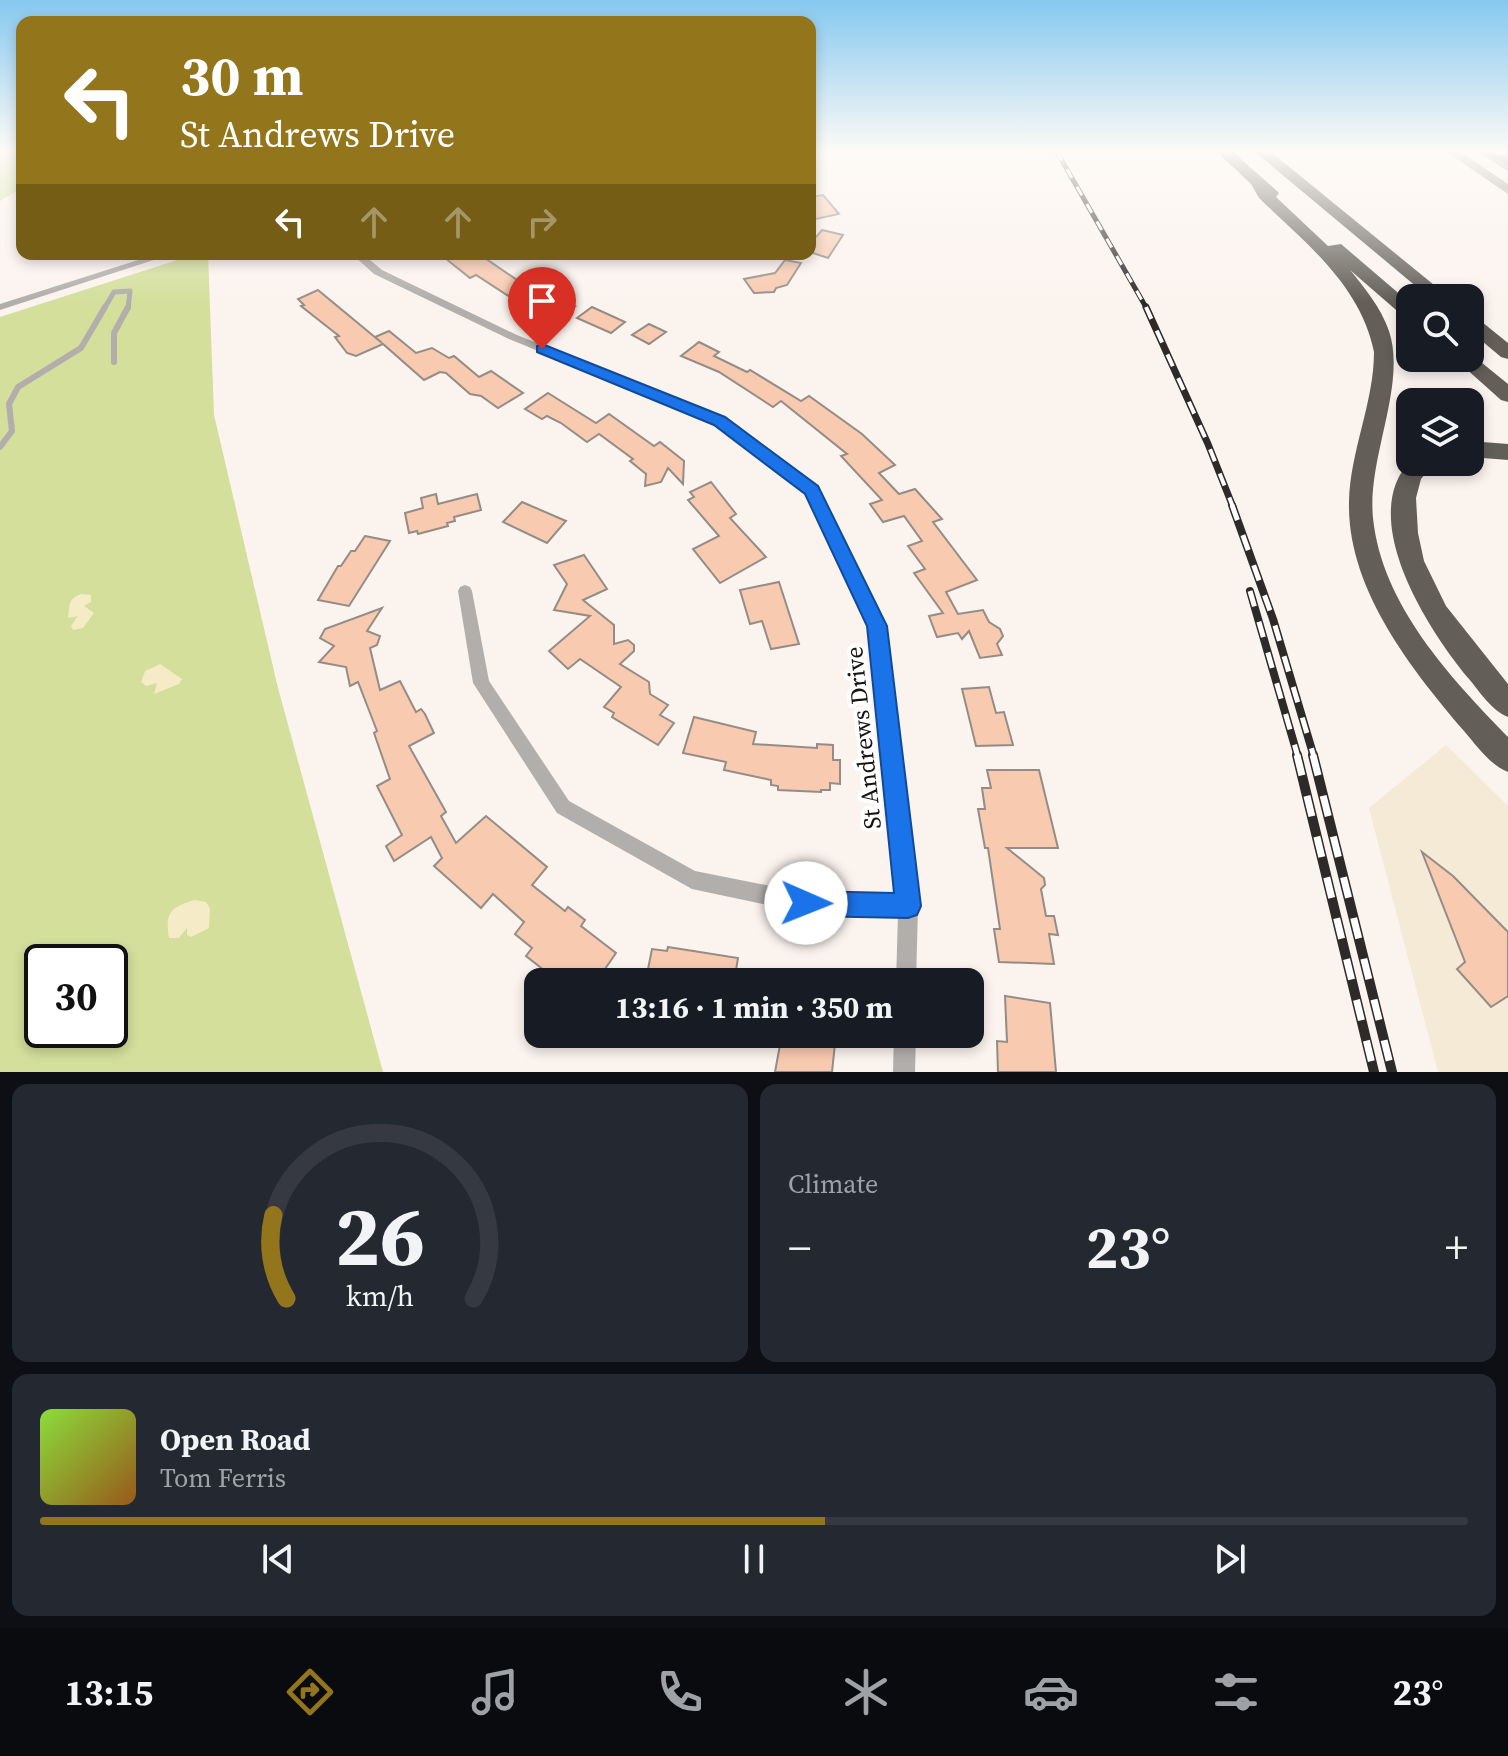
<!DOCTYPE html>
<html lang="en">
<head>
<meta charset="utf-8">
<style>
  body { margin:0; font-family:"Source Serif 4",serif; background:#242831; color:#f1f3f6; height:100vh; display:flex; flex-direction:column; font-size:30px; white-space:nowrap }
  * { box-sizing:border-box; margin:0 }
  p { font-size:26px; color:#9ea1a6 }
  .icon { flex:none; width:44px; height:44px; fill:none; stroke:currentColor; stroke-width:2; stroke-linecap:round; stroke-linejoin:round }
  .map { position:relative; height:1072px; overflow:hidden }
  .sheet { display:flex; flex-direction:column; gap:12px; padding:12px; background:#0d0f14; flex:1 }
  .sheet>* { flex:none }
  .banner { position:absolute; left:16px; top:16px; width:800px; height:244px; border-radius:16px; box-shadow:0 4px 12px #0003; background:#93751c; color:#fff; overflow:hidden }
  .buttons { position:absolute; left:1396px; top:284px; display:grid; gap:16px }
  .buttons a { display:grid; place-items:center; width:88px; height:88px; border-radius:16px; background:#171b24; box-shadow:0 4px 12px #0003; font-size:40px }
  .speed { position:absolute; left:24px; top:944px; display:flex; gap:16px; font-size:40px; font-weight:700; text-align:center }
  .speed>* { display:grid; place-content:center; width:104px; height:104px; border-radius:50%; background:#171b24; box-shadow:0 4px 12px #0003; line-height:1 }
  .speed .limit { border:4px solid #111; border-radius:12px; background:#fff; color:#111 }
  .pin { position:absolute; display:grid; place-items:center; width:68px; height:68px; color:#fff; margin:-82px -34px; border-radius:50% 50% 50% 0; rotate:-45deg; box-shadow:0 0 8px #0007 }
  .pin .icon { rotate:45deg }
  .me { position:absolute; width:88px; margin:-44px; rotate:91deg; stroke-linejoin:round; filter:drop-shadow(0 0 6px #0008) }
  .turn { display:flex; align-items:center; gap:28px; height:168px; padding:0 32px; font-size:36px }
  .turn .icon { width:104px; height:104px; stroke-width:2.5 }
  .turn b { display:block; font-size:56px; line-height:68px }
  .lanes { display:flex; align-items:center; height:76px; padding:0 32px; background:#0003; justify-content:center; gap:40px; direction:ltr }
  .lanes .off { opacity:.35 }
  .big { font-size:60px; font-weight:700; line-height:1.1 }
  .sheet .card { flex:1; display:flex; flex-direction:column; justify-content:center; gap:12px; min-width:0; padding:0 28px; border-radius:16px; background:#242831 }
  .sheet .dial { align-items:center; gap:0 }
  .dial svg { height:208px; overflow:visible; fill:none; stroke:#363941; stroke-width:7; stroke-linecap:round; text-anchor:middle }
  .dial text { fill:#f1f3f6; stroke:none }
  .song { display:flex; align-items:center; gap:24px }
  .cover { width:96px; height:96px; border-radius:12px; background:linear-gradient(135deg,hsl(90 70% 55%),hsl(30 70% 35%)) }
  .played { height:8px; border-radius:4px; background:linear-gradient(90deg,#93751c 55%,#363941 55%) }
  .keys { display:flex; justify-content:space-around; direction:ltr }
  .heat { display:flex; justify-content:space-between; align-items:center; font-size:44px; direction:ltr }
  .sheet .tiles { flex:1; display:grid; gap:12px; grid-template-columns:1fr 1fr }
  .card:last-child { grid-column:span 2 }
  .trip { position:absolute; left:524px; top:968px; width:460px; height:80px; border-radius:16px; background:#171b24; box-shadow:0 4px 12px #0003; font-weight:700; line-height:80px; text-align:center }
  .tabs { display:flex; height:128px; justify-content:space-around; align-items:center; background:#090b0e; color:#9ea1a6 }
  .tabs .icon { width:56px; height:56px }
  .tabs .on { color:#93751c }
  .tabs b { font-size:36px; color:#f1f3f6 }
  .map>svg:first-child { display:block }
  .industrial { fill:#f4ead5 }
  .green { fill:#d3df9b; fill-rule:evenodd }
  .sand { fill:#f5ebc6 }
  .building { fill:#f8cab0; stroke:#948c87; stroke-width:2 }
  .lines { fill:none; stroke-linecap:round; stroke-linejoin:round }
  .service-far1 { stroke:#b1aeab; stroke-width:5 }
  .service { stroke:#b1aeab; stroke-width:6 }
  .minor { fill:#b1aeab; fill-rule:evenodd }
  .secondary { fill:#8f8c87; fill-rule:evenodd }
  .motorway { fill:#635f58; fill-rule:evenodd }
  .rail-far3-casing { stroke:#2d2a27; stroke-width:5 }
  .rail-far2-casing { stroke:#2d2a27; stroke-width:7 }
  .rail-far1-casing { stroke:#2d2a27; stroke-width:8 }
  .rail-casing { stroke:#2d2a27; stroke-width:10 }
  .rail-far3 { stroke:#fff; stroke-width:3; stroke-dasharray:10; stroke-linecap:butt }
  .rail-far2 { stroke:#fff; stroke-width:4; stroke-dasharray:13; stroke-linecap:butt }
  .rail-far1 { stroke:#fff; stroke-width:5; stroke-dasharray:16; stroke-linecap:butt }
  .rail { stroke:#fff; stroke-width:7; stroke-dasharray:21; stroke-linecap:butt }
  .route { fill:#1a73e8; stroke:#114b97; stroke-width:2 }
  .labels { text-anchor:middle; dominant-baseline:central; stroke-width:8; stroke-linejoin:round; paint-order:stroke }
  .street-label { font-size:24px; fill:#161311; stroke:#fff }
</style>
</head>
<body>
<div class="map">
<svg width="1508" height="1072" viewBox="0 0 1508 1072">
  <rect width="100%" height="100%" fill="#fbf3ee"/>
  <path class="industrial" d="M1446 745 1508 806V1072H1438L1369 808Z"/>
  <g class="green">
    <path d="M0 152H22V188L0 201Z"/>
    <path d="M196 254H208L214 415 278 688 383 1072H0V317ZM42 962H110V1030H42Z"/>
  </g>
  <g class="sand">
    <path d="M81 594 91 595V602L84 606 94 613 83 628 73 630 71 626 78 616 68 618C70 606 67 599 81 594Z"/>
    <path d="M160 664 182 679 179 684 154 694 157 683 146 686 141 682 145 671Z"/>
    <path d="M195 900 206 902 210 908 209 928 191 937 187 935V928L179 938H169C165 913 170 907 195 900Z"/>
  </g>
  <g class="building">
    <path d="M823 195 839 214 816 219 810 211V197Z"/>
    <path d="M822 230 843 235 828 258 810 252V244Z"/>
    <path d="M440 254H479L539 295 545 292 575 306 557 317 507 295 476 275 470 278Z"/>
    <path d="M785 260 801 263 787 285 776 288 774 292 754 293 744 279 775 273Z"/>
    <path d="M318 290 382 343 375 337 389 331 416 353 432 348 449 358 454 356 479 377 491 371 523 393 498 408 481 396 470 394 446 373 440 372 424 380 383 344 356 356 347 353 335 337 339 336 301 306 304 305 298 299Z"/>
    <path d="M592 307 625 322 611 333 577 318Z"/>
    <path d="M649 324 666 332 649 344 632 335Z"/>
    <path d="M699 342 719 352 714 356 747 372 750 370 801 401 809 396 862 434 895 465 879 473 899 494 915 489 942 519 933 522 977 580 946 592 958 614 983 610 989 622 1000 629 1003 636 997 644 1002 655 980 658 969 631 962 639 958 633 937 637 929 616 943 613 914 573 925 569 908 546 922 541 904 516 883 522 870 504 882 500 841 456 847 454 781 401 773 407 719 372 681 356Z"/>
    <path d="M548 393 596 423 609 414 654 446 660 442 684 461 683 484 668 468 661 482 645 486 646 474 630 461 633 459 599 434 587 442 561 423 547 416 542 419 525 409Z"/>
    <path d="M711 482 736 514 730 518 766 557 720 583 693 549 719 536 688 500 694 497 690 492Z"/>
    <path d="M436 494 438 504 477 494 481 510 454 517 455 521 447 523 448 526 418 534 417 531 409 533 405 513 423 508 421 498Z"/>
    <path d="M522 502 566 521 547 543 503 522Z"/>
    <path d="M365 536 390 541 349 606 318 600 338 566H341L351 551H355Z"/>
    <path d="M584 555 607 589 583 600 614 625V644L628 640 634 645V651L620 664 649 682 650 694 668 705 660 715 674 723 658 745 612 717 614 713 604 707 621 687 580 659 568 669 549 651 590 616 554 610 567 584 554 565Z"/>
    <path d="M779 582 799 644 771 649 762 621 750 624 740 590Z"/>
    <path d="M382 608 367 631 380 636 377 645 370 648 380 690 400 681 416 712 421 709 425 714 434 733 409 746 446 812 441 816 456 843 486 816 547 867 532 885 565 911 568 907 585 920 581 926 616 953 596 982H559L526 956 532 948 515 934 524 922 493 894 481 908 434 866 442 858 431 837 394 861 386 846 402 835 377 786 390 779 374 733 377 731 358 682 350 686 346 667 319 662 334 646 320 638 325 629Z"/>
    <path d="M989 687 996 713 1004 712 1013 745 976 746 962 689Z"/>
    <path d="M694 717 756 732 753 744 817 748V744L833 745V760H840V784L830 783V790H821V792L778 790V786L771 785V780L724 770 726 762 683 753Z"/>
    <path d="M987 770H1039L1058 848H1007L1044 878 1045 885 1041 889 1046 916H1054L1058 935 1049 934 1054 964 999 962 994 929H1000L988 848H985L978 809H985L982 788H991Z"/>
    <path d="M1422 852 1453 876 1508 932V996L1491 1007 1457 969 1465 962Z"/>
    <path d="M668 947 738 958 734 982H650L652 974H647L652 949 667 951Z"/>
    <path d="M1005 996 1050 1003 1056 1072H998L997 1041 1007 1042Z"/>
    <path d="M782 1034H836L832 1072H775Z"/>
  </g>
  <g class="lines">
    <path class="service-far1" d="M104 309 114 292 130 291 128 309"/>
    <g class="service">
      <path d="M114 362V333L128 307"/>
      <path d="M0 447 12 431 9 404 18 387 81 348 105 307"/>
    </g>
    <g class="minor">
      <path d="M157 254H172L0 310V304Z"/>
      <path d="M352 254H363L382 270 517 335 724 418 817 487 885 626 918 906 916 982H896L898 915 806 913 692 889 557 813 473 683 458 591 460 587 465 585 470 587 472 591 489 681 569 801 695 871 806 893 897 896 869 626 807 493 716 424 509 339 374 274Z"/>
      <path d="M894 1034H916L915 1072H893Z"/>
    </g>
    <g class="secondary">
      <path d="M1447 152H1461L1508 184V194Z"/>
      <path d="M1477 152H1492L1508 162V171Z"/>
    </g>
    <g class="motorway">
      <path d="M1217 152H1233L1276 190 1279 193 1276 197 1328 246 1341 244 1410 303V318L1403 316 1350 270C1365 288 1381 308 1389 331 1407 385 1367 458 1373 518 1382 605 1450 677 1508 737V772C1490 765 1477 746 1464 731 1411 669 1347 588 1349 502 1350 451 1374 403 1374 352 1361 286 1306 243 1259 198L1251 184Z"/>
      <path d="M1255 152H1271L1450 298H1430Z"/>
      <path d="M1485 152 1508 155V165L1487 155Z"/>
      <path d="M1470 316 1477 318 1508 343V359L1501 357 1470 331Z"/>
      <path d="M1471 354 1508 384V402L1501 400 1454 358H1470Z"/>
      <path d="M1470 441 1508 444V460L1470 457Z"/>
      <path d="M1410 461 1435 462 1421 479 1416 498 1418 533 1424 561 1446 606 1508 684V717C1491 710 1480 692 1469 679 1429 631 1356 519 1410 461Z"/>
    </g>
    <g class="rail-far3-casing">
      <path id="rail-far3" d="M1057 152 1147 309"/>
    </g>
    <g class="rail-far2-casing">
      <path id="rail-far2" d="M1146 307 1208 444 1233 507"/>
    </g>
    <g class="rail-far1-casing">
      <g id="rail-far1">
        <path d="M1232 505 1273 619 1314 757"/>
        <path d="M1250 591 1298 757"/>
      </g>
    </g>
    <g class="rail-casing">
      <g id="rail">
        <path d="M1297 755 1374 1072"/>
        <path d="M1313 755 1392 1072"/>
      </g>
    </g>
    <use href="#rail-far3" class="rail-far3"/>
    <use href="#rail-far2" class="rail-far2"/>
    <use href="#rail-far1" class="rail-far1"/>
    <use href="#rail" class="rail"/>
  </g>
  <linearGradient id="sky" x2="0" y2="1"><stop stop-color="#86c8ef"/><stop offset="0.5" stop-color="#fdfaf7"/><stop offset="1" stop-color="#fdfaf7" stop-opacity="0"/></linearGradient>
  <rect width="1508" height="302" fill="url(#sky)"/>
  <path class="route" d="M542 344 725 417 818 486 887 626 921 906 917 915 908 918 806 916 797 912 794 903 797 895 806 891 894 893 867 626 805 494 714 425 537 352V346Z"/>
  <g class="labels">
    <g class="street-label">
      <text transform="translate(863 738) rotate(-96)">St Andrews Drive</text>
    </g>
  </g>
</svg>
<div class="buttons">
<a><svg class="icon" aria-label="search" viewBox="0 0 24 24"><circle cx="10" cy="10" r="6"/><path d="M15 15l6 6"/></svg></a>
<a><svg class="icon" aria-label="layers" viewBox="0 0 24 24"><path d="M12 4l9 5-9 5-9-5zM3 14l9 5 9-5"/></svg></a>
</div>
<div class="speed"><div class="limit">30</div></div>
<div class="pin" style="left:542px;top:349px;background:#d93025"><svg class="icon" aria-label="arrive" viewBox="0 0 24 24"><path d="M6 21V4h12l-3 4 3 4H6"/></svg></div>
<svg class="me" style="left:806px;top:903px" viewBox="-20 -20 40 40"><circle r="19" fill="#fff"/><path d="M0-13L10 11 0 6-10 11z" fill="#1a73e8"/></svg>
<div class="trip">13:16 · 1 min · 350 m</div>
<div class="banner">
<div class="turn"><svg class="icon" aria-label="left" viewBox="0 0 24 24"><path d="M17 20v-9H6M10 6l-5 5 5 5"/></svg><div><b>30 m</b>St Andrews Drive</div></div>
<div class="lanes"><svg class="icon" aria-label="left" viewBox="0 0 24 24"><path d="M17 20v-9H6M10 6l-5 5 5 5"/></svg><svg class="icon off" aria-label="ahead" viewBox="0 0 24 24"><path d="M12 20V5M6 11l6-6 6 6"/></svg><svg class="icon off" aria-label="ahead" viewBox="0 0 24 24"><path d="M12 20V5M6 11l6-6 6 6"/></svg><svg class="icon off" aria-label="right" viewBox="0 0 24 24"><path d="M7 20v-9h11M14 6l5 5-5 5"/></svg></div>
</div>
</div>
<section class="sheet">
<div class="tiles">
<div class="card dial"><svg viewBox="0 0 100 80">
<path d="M14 69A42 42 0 1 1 86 69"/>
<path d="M14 69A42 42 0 0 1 9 37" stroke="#93751c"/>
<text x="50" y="56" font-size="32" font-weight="700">26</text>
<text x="50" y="72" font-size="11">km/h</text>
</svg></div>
<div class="card"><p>Climate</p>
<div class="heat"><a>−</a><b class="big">23°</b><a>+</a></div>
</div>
<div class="card">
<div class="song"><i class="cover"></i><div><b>Open Road</b><p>Tom Ferris</p></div></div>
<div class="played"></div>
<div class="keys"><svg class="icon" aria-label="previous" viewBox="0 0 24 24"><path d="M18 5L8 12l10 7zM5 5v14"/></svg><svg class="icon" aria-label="pause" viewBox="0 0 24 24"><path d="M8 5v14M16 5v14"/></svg><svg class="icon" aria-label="next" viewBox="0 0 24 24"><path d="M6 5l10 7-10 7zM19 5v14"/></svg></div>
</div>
</div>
</section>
<nav class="tabs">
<b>13:15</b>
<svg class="icon on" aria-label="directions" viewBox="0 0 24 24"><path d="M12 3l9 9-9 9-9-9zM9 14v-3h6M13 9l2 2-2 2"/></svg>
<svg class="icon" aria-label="music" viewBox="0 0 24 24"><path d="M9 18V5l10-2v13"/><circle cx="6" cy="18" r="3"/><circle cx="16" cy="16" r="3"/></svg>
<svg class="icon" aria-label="phone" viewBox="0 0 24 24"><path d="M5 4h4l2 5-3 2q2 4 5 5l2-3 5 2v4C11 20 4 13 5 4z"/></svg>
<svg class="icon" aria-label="climate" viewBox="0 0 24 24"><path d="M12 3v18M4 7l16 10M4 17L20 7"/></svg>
<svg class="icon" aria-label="car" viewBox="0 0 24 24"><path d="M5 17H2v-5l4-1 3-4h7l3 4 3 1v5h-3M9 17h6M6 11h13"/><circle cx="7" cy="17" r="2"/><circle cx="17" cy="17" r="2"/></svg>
<svg class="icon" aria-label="filters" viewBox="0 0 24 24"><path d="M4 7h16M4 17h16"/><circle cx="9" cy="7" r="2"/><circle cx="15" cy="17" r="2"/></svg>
<b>23°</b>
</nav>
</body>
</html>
